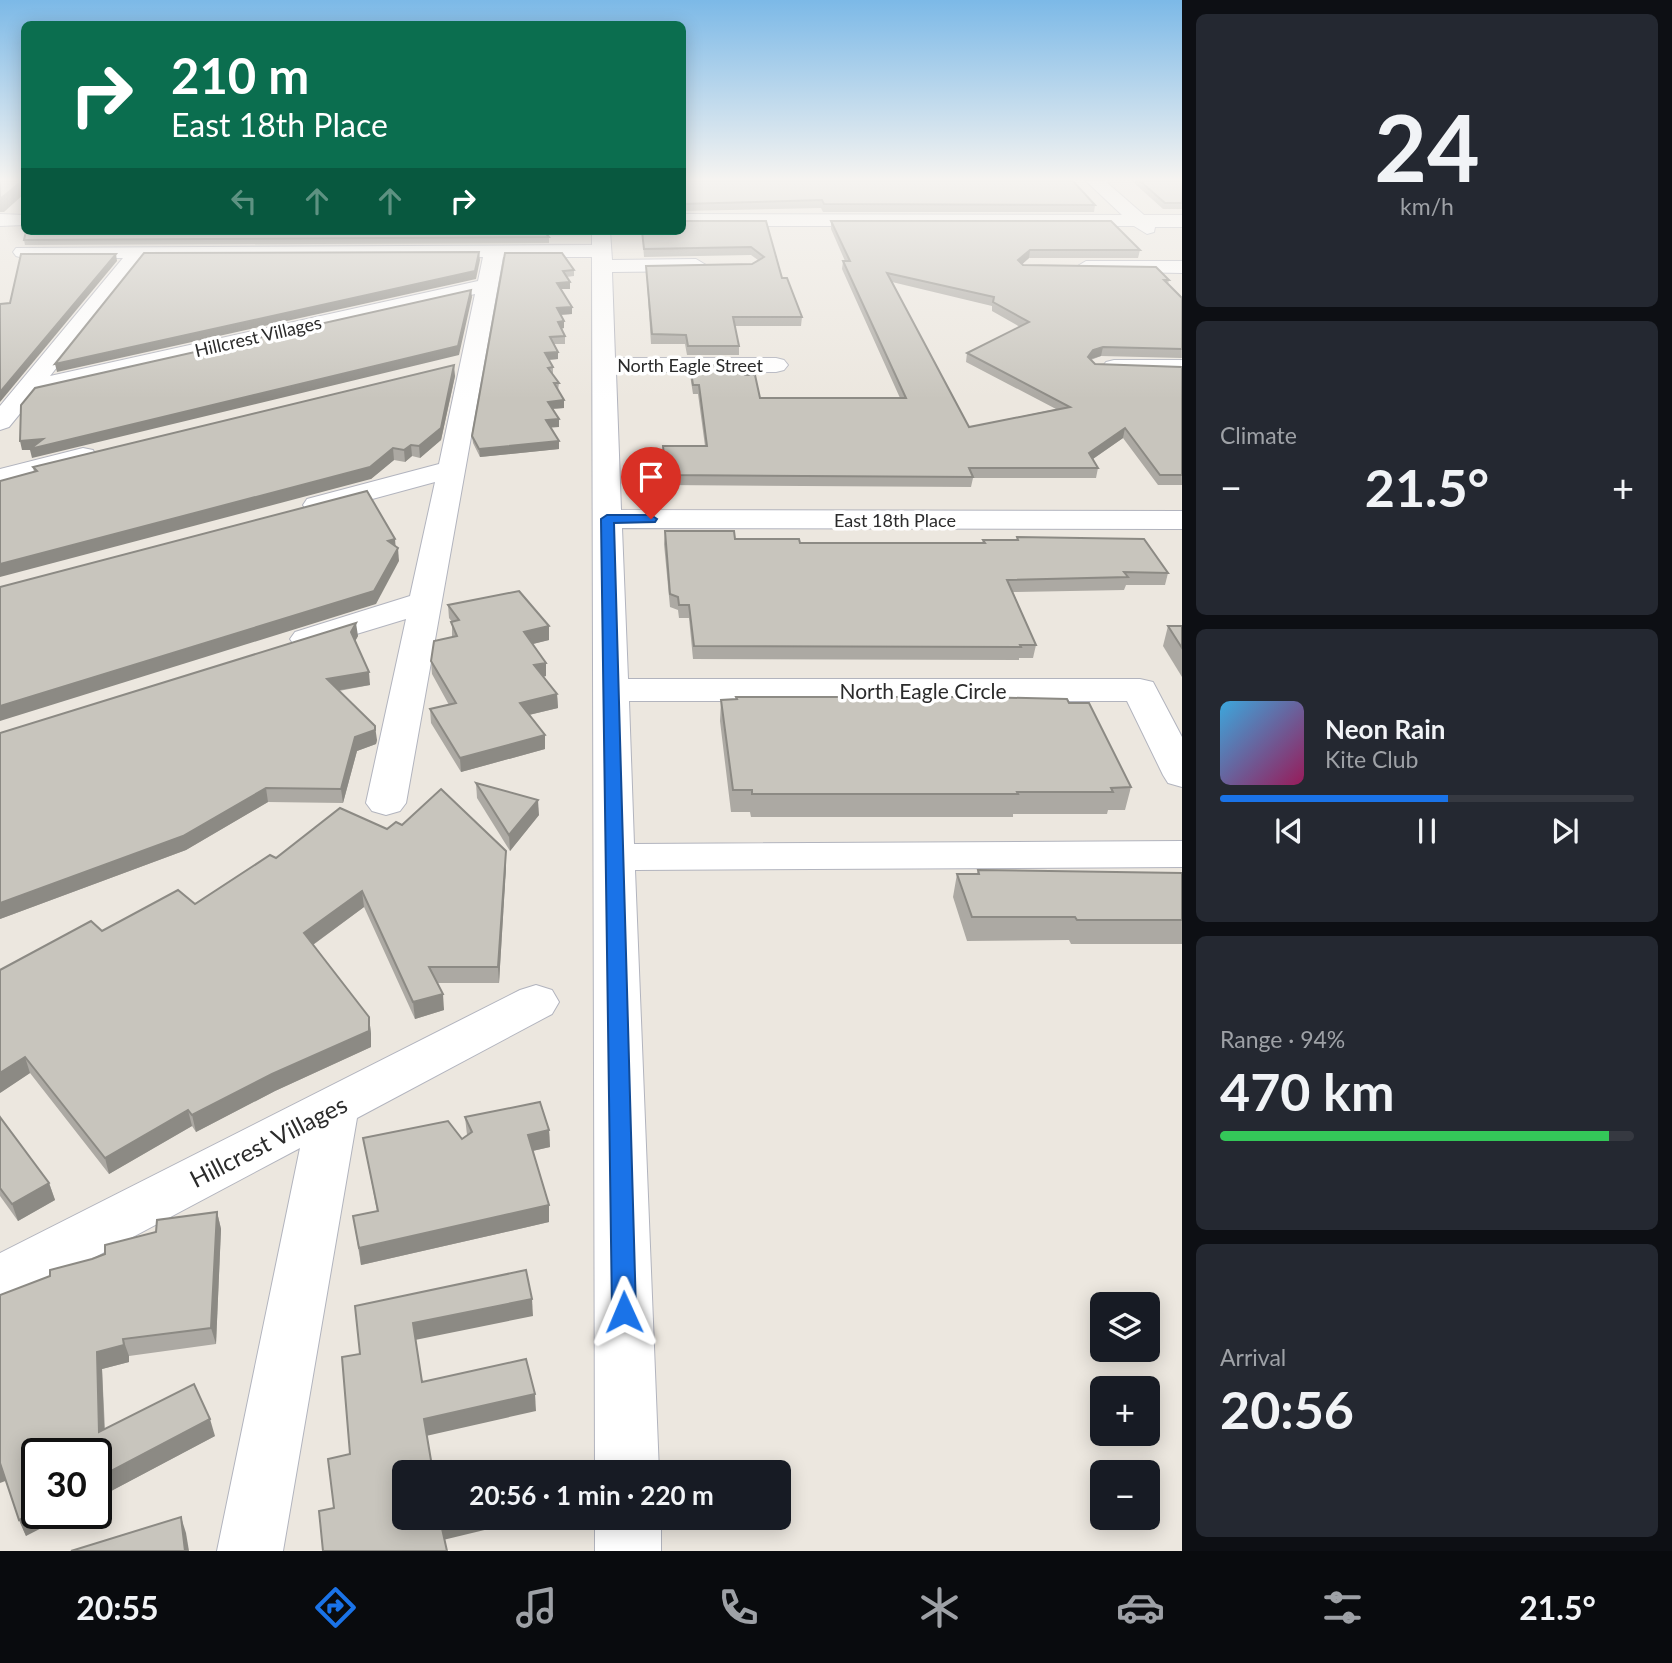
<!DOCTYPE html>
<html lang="en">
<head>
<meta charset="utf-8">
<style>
  body { margin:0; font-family:Lato,sans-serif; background:#242831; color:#f1f3f6; height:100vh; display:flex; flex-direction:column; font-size:26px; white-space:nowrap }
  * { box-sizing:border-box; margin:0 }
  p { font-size:23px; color:#9ea1a6 }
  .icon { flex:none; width:38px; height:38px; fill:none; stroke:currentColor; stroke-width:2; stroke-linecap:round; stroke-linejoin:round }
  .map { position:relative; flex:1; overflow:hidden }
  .panel { display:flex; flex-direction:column; gap:14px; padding:14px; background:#0d0f14; width:490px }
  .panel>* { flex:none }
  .hud { position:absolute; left:21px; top:21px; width:665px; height:214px; border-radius:10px; box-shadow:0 4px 18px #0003; background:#0b6e4f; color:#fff; overflow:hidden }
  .tools { position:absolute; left:1090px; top:1292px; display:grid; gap:14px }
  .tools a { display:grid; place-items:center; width:70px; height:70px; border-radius:10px; background:#171b24; box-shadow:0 4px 18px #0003; font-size:35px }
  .speed { position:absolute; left:21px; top:1438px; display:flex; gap:14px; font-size:35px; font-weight:700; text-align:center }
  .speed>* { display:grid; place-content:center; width:91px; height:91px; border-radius:50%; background:#171b24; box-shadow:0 4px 18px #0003; line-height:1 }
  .speed .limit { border:4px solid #111; border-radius:10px; background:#fff; color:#111 }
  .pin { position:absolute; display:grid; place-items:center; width:60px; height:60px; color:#fff; margin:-72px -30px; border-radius:50% 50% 50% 0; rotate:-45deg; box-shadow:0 0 7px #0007 }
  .pin .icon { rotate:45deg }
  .me { position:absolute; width:77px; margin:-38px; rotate:359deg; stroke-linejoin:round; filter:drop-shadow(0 0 5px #0008) }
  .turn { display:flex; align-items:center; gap:24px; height:147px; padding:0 35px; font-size:32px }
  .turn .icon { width:91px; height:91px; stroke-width:2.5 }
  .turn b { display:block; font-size:49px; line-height:60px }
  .lanes { display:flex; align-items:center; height:66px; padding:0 35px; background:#0003; justify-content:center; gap:35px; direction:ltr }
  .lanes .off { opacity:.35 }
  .big { font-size:52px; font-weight:700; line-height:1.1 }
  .panel .widget { flex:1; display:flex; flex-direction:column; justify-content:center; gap:10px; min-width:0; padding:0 24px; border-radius:10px; background:#242831 }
  .panel .dial { align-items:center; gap:0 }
  .dial b { font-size:91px; line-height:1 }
  .song { display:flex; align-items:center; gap:21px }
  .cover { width:84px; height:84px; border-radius:10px; background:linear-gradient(135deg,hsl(200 70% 55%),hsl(330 70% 35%)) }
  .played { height:7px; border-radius:4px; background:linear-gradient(90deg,#1a73e8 55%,#363941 55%) }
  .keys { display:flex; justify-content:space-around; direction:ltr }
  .heat { display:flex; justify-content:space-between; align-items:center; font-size:38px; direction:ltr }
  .charge { height:10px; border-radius:5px; background:linear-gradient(90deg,#34c759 94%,#363941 0) }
  .trip { position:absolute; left:392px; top:1460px; width:399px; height:70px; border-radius:10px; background:#171b24; box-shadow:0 4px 18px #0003; font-weight:700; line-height:70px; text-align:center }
  .tabs { display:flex; height:112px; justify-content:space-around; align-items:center; background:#090b0e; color:#9ea1a6 }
  .tabs .icon { width:49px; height:49px }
  .tabs .selected { color:#1a73e8 }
  .tabs b { font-size:32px; color:#f1f3f6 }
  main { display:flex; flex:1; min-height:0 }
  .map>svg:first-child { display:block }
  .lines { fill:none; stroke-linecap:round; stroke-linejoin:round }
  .minor-casing { stroke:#b2b4be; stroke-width:2 }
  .minor { fill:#fff; fill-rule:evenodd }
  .wall { fill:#aca9a3; fill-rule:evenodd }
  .shaded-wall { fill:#8c8a84 }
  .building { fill:#c8c5bd; stroke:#8c8a84; stroke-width:2; fill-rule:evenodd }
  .route { fill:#1a73e8; stroke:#114b97; stroke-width:2 }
  .labels { text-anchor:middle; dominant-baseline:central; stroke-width:7; stroke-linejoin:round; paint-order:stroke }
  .far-street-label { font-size:18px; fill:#2b2b2b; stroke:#fff }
  .street-label { font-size:21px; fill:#2b2b2b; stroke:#fff }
  .near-street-label { font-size:24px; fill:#2b2b2b; stroke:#fff }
</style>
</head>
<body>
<main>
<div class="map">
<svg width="1182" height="1551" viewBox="0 0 1182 1551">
  <rect width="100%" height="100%" fill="#ece7df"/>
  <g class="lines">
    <g class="minor-casing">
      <g id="minor">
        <path d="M1086 181H1105L1144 215H1182V227H1155L1154 232 1147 234 1134 226H682V214L1122 215Z"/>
        <path d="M0 214 24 215V225L0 226Z"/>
        <path d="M592 231H610L612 260 696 259 706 265 696 271 612 272 615 358H776L784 360 788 365 784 370 776 372H616L621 510 1182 511V529L622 528 628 679H1140L1153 682 1182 737V787L1168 783 1163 775 1127 701H629L634 844 1182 841V867L635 870 659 1472H595L592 257H503L406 803 400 811 386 815 372 811 366 803 406 619 307 649 295 646 290 639 295 632 410 596 435 482 317 514 307 511 303 505 307 499 439 464 475 294 36 394 9 427 0 430V406L123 258H23L16 256 13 252 16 248 592 245ZM483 257 478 281 50 376 144 258Z"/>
        <path d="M1086 261H1182V273L1079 271 1076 267Z"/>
        <path d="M1114 360H1182V374L1106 372 1102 367 1106 362Z"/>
        <path d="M83 448 93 450 96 456 93 462 0 485V469Z"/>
        <path d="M536 985 552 990 559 1002 552 1014 357 1118 283 1551H217L300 1148 20 1297 0 1305V1253L520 990Z"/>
        <rect x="595" y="1517" width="66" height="34"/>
      </g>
    </g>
    <use href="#minor" class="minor"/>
  </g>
  <g class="wall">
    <path d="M682 181 1095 205 1094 212H823L821 208 682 211Z"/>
    <path d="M1132 181H1182V209H1163Z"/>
    <path d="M766 221 782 278 802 317 801 326H735L739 346V355H687L685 344H651L646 266 752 264 758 260 751 255 644 257 642 231H682Z"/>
    <path d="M831 221 1140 250 1138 258H1029L1022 264 1023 265 1169 280 1168 284 1182 298V358L1101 356 1091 360 1095 364 1182 367V485H1158L1123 438 1093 459 1098 468 1096 478H973L971 487 666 485 663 456V446H705L698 394H693L690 375V365L745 375 760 398H900L842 269 843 261H845L831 229ZM892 282 992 306V311L1020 327 967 353 966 362 1056 409 969 427Z"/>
    <path d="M522 232 549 237V243L25 245 24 240Z"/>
    <path d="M505 253 574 270V276L566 277 570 289H561L572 307V314L560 315 564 321V328L561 329 565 336V344H554L558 352V359L549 360 553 367V375L559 383 558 390 564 408 553 409 559 427H550L559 449 480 457 473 443 472 436Z"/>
    <path d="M455 376 441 440 420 458 412 456 405 462 394 460 371 479 34 472 33 467Z"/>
    <path d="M665 531 735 539 800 543H982L983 540H1017V537L1168 573 1165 585H1126L1124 590 1013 592 1036 645 1033 658H1019V660L693 659 689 618H679L678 610 670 607 664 544Z"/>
    <path d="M448 605 549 626V640L532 644 546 663V676L543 677 557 694 558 708 529 715 545 749 461 772 431 723 430 709 449 705 432 674 431 661 452 637V622L449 618Z"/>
    <path d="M1168 626H1182V677L1163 646Z"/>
    <path d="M358 636 355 641 370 685 339 691 377 740 376 744 357 751 343 803 268 802 186 850 0 919V733Z"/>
    <path d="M736 697 1069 703 1131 787 1125 810H1108L1107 814H1013V817H751L750 812H731L720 721 721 700 736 699Z"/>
    <path d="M476 783 539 815 510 851 477 798Z"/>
    <path d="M387 829 506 867 499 983H437L444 1010 415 1019 364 907 313 945 369 1017 371 1034V1047L275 1091 196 1132 192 1126 109 1174 30 1073 0 1093 102 931 195 904 276 858Z"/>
    <path d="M978 870 1182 873V944H1071L1069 940 967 941 953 897 957 874H977Z"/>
    <path d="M0 1117 49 1183 55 1200 18 1221 0 1196Z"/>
    <path d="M465 1117 549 1130 550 1147 532 1151 549 1205V1222L361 1265 353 1216 377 1211 363 1138 462 1139 467 1135Z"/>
    <path d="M217 1212 221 1229 216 1344 129 1356V1362L102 1369 105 1429 215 1436 96 1499V1454L26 1536 19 1520 50 1276 156 1232Z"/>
  </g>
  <g class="shaded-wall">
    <path d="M22 181H24V194L4 212H0V199Z"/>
    <path d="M1030 250 1029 258 1017 269 1018 260Z"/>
    <path d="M479 252 480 260 476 279 57 372 55 364Z"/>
    <path d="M116 254 117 261 0 402V392Z"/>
    <path d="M570 282V289H557V283Z"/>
    <path d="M471 290 472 297 459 355 32 458 30 450H22L20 441Z"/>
    <path d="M572 307V314L557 315V308Z"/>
    <path d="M564 321V328L558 329V322Z"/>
    <path d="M1103 347 1101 356 1091 359 1088 357 1093 350Z"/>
    <path d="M558 352V359L545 360V353Z"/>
    <path d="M454 365 455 376 441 440 420 458 419 446Z"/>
    <path d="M564 400V408L548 409V402Z"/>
    <path d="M559 419V427L546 428V420Z"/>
    <path d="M1125 428 1123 438 1087 463 1089 453Z"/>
    <path d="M559 441V449L480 457 479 449Z"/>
    <path d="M411 445 412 456 405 462 404 450Z"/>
    <path d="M393 448 394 460 371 479 0 577V564Z"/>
    <path d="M395 539 396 551 388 541Z"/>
    <path d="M398 548 399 561 376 604 0 721V706Z"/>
    <path d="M356 623 358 636 353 645 351 632Z"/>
    <path d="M549 626V640L525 646 524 632Z"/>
    <path d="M546 663V676L534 679V665Z"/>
    <path d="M369 672 370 685 328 692 327 679Z"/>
    <path d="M557 694 558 708 520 717V703Z"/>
    <path d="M375 726 377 740 376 744 357 751 343 803 341 789 355 737Z"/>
    <path d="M545 735V749L461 772 460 758Z"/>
    <path d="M266 788 268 802 186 850 0 919V903Z"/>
    <path d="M538 800 539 815 510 851 509 835Z"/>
    <path d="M506 851V867L499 983 498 967Z"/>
    <path d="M362 891 364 907 307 949 304 933Z"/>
    <path d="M443 994 444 1010 415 1019 413 1002Z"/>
    <path d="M369 1017 371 1034V1047L275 1091 196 1132 192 1115 272 1074Z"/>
    <path d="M25 1057 30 1073 0 1093V1073Z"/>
    <path d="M188 1110 192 1126 109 1174 105 1158Z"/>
    <path d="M549 1130 550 1147 528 1152V1135Z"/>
    <path d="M49 1183 55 1200 18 1221 12 1204Z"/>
    <path d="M549 1205V1222L361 1265 359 1248Z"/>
    <path d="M217 1212 221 1229 216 1344 211 1328Z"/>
    <path d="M532 1299 533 1316 415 1340 413 1323Z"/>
    <path d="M123 1339 129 1356V1362L102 1369 105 1449 99 1432 97 1352Z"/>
    <path d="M535 1394 536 1411 426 1436 424 1419Z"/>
    <path d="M210 1419 215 1436 96 1499V1479Z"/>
    <path d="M0 1463 8 1480 0 1483Z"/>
    <path d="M37 1510V1514H69L26 1536 19 1520Z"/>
    <path d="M181 1517 186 1533 189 1551H185Z"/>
    <path d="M469 1517H526V1520L443 1540 441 1524Z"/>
  </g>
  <g class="building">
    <path d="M0 181H22L0 199Z"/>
    <path d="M682 181H1073L1095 205 824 204 822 200 682 204Z"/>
    <path d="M1140 181H1182V203H1165Z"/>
    <path d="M682 221H766L782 278H787L802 317H733L739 346H688L686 335 652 334 646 266 752 264 764 257 751 247 644 249 642 231H682Z"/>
    <path d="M831 221H1111L1140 250H1030L1018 260 1023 265 1156 267 1169 280H1164L1182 298V349L1103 347 1093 350 1088 357 1095 364 1182 367V475H1160L1125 428 1089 453 1098 468H969L973 477 666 475 663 446H707L699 385H693L690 365H743L745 375H755L760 398H906L843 261H850ZM887 273 994 297 993 302 1029 322 967 353 1070 407 969 427Z"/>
    <path d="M26 231H521L522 232 544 231 549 237 24 240Z"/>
    <path d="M479 252 475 271 55 364 144 253Z"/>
    <path d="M505 253H562L574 270 563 271 570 282 557 283 572 307 557 308 564 321 558 322 565 336 550 337 558 352 545 353 553 367 548 368 559 383H554L564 400 548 402 559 419 546 420 559 441 479 449 472 436Z"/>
    <path d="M21 254H116L0 392V304L10 303Z"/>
    <path d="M471 290 458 346 30 449 43 439 20 441 21 405 35 388Z"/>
    <path d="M454 365 441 428 419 446 411 445 404 450 393 448 370 467 0 564V481L37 471 33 467Z"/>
    <path d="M367 491 395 539 388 541 398 548 374 591 0 706V587Z"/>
    <path d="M665 531H734L735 539H799L800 543H985L983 540H1018L1017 537 1144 539 1168 573 1124 572 1128 577 1007 580 1036 645H1020L1021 647 694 646 689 605H679L678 597 670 594Z"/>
    <path d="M519 591 549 626 524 632 546 663 534 665 557 694 520 703 545 735 460 758 430 709 456 703 431 661 434 641 457 636 451 622 459 620 448 605Z"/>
    <path d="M356 623 351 632 369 672 327 679 375 726V730L355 737 341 789 266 788 183 836 0 903V733Z"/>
    <path d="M1168 626H1182V648Z"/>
    <path d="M736 697H978L1067 699 1069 703H1089L1131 787 1111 788 1113 792H1017L1018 794H752V790H733L721 700 737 699Z"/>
    <path d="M476 783 538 800 509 835Z"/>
    <path d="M441 789 506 851 498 967H429L443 994 413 1002 362 891 304 933 369 1017V1031L272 1074 192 1115 188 1110 105 1158 25 1057 0 1073V970L91 921 102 931 178 890 195 904 270 855 276 858 340 808 387 829 396 822 402 825Z"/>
    <path d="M978 870 1182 873V920H1077L1075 917H972L957 874H979Z"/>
    <path d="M540 1102 549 1130 528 1135 549 1205 359 1248 353 1216 378 1211 363 1138 448 1121 462 1139 472 1132 465 1117Z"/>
    <path d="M0 1117 49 1183 12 1204 0 1188Z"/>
    <path d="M217 1212 211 1328 123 1339 124 1345 97 1352 99 1432 194 1384 210 1419 96 1479V1454H37V1510L19 1520 0 1463V1295L50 1276V1270L92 1259 105 1254V1245L156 1232 157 1220Z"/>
    <path d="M526 1270 532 1299 413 1323 422 1382 526 1359 535 1394 424 1419 433 1472H404V1517H469L441 1524 447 1551H323L319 1511 334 1508 328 1459 350 1454 342 1357 360 1354 355 1306Z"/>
    <path d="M517 1464 518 1472H482Z"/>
    <path d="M181 1517 185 1551H71Z"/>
  </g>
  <linearGradient id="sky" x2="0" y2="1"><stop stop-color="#7cb9e7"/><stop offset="0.45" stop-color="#f6f4f1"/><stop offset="1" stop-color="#f6f4f1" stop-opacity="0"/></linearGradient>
  <rect width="1182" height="399" fill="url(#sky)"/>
  <path class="route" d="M651 515 657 519 655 522 614 523 636 1312 633 1319 624 1322 616 1319 612 1312 601 519 607 515Z"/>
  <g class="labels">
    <g class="far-street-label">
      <text transform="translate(258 336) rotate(-13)">Hillcrest Villages</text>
      <text x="690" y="365">North Eagle Street</text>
      <text x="895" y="520">East 18th Place</text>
    </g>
    <g class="street-label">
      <text x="923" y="690">North Eagle Circle</text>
    </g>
    <g class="near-street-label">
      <text transform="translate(268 1141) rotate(-27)">Hillcrest Villages</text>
    </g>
  </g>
</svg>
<div class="tools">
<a><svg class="icon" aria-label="layers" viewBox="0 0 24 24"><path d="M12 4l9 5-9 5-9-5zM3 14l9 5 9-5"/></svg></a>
<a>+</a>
<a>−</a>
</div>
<div class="speed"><div class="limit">30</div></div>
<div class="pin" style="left:651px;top:519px;background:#d93025"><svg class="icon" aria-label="arrive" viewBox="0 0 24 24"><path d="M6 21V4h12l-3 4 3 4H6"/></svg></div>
<svg class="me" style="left:624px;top:1312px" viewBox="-20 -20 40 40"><path d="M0-17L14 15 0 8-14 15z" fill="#1a73e8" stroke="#fff" stroke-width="4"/></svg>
<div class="trip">20:56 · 1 min · 220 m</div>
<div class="hud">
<div class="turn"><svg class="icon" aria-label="right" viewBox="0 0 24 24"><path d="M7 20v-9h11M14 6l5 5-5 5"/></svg><div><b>210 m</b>East 18th Place</div></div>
<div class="lanes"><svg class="icon off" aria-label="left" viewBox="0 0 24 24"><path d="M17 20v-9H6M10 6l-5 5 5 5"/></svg><svg class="icon off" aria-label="ahead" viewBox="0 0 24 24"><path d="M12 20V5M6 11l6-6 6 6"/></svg><svg class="icon off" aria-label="ahead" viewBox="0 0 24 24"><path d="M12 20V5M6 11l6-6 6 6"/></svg><svg class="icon" aria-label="right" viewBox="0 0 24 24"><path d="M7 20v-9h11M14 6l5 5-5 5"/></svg></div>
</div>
</div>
<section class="panel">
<div class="widget dial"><b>24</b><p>km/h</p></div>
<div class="widget"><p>Climate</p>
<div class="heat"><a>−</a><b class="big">21.5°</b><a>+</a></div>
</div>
<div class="widget">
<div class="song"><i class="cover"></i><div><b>Neon Rain</b><p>Kite Club</p></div></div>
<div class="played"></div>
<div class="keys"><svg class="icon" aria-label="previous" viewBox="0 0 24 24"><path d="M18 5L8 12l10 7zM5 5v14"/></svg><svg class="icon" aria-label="pause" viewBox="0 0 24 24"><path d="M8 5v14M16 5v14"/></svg><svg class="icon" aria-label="next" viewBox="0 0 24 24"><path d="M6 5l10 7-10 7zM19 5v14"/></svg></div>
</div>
<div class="widget"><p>Range · 94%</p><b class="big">470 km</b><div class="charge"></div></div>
<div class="widget"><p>Arrival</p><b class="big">20:56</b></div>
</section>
</main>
<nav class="tabs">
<b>20:55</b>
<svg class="icon selected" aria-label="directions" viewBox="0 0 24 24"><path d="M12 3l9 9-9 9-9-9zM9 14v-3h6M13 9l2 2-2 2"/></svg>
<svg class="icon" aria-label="music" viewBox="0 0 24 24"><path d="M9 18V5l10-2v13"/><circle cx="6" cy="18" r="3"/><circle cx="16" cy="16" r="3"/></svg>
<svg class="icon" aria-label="phone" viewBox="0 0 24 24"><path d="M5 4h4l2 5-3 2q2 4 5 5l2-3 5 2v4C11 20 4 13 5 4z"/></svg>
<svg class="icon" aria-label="climate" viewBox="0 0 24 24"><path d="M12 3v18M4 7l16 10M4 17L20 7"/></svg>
<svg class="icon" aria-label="car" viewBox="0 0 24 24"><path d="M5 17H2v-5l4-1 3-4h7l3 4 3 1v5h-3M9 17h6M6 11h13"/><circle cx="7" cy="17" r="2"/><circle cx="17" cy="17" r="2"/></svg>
<svg class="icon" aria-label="filters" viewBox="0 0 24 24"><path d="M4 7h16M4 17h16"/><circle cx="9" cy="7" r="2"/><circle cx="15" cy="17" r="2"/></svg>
<b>21.5°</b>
</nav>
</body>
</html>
